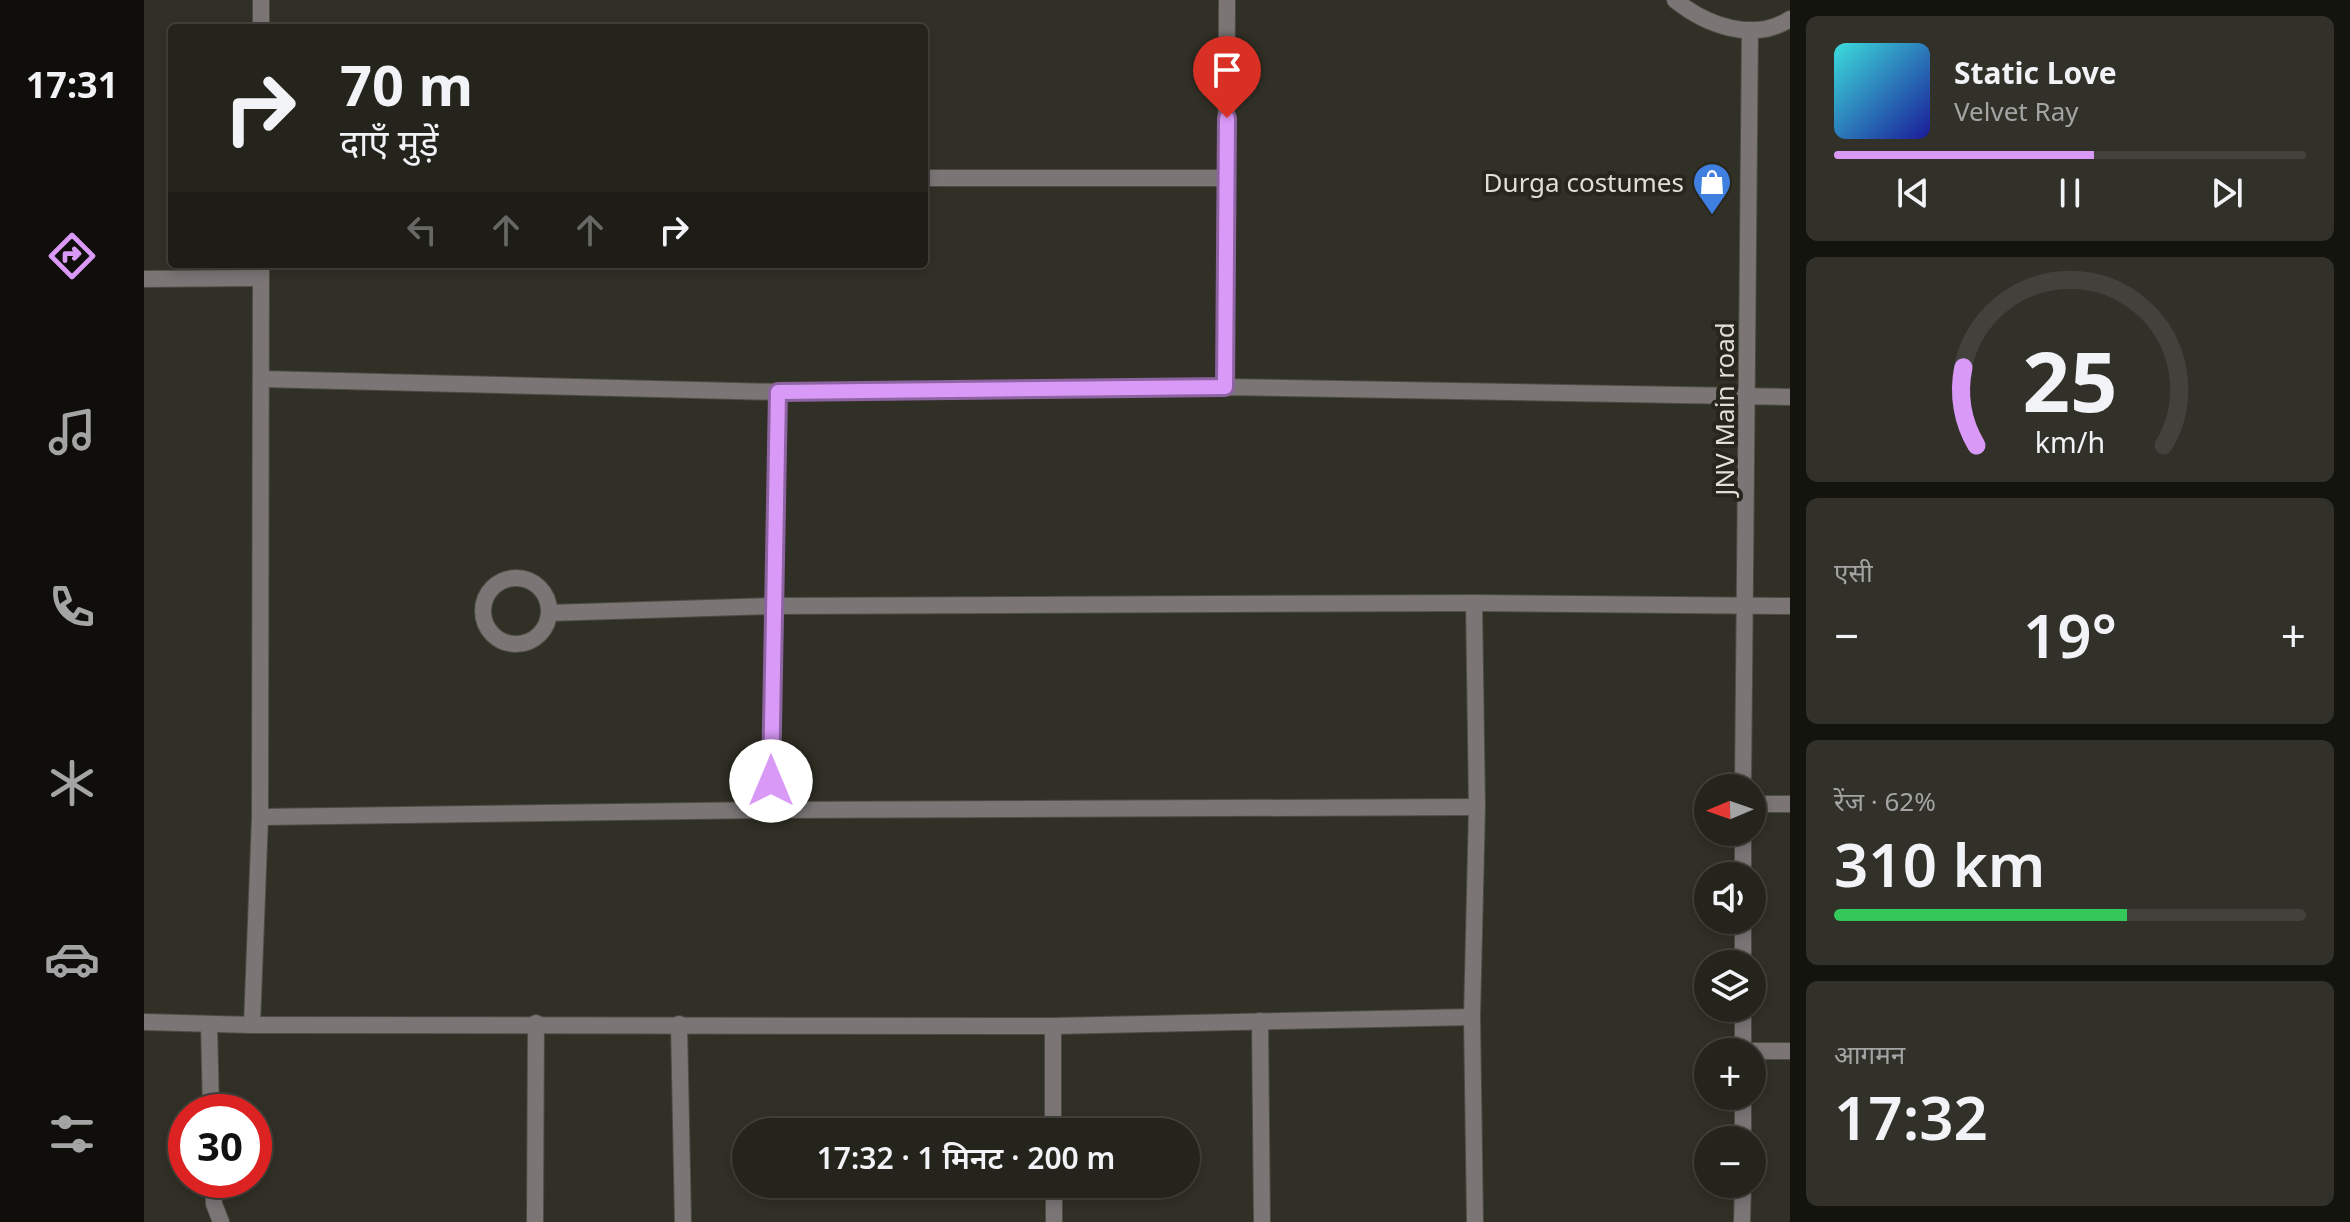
<!DOCTYPE html>
<html lang="hi">
<head>
<meta charset="utf-8">
<style>
  body { margin:0; font-family:"Noto Sans","Noto Sans Devanagari",sans-serif; background:#313029; color:#f1f3f6; height:100vh; display:flex; flex-direction:column; font-size:30px; white-space:nowrap }
  * { box-sizing:border-box; margin:0 }
  p { font-size:26px; color:#a3a4a3 }
  .icon { flex:none; width:44px; height:44px; fill:none; stroke:currentColor; stroke-width:2; stroke-linecap:round; stroke-linejoin:round }
  .map { position:relative; flex:1; overflow:hidden }
  .panel { display:flex; flex-direction:column; gap:16px; padding:16px; background:#14140f; width:560px }
  .panel>* { flex:none }
  .top-card { position:absolute; left:24px; top:24px; width:760px; height:244px; border-radius:8px; box-shadow:0 4px 12px #0003,0 0 0 2px #42413b; background:#25241c; color:#f1f3f6; overflow:hidden }
  .needle { width:52px; rotate:268deg }
  .controls { position:absolute; left:1550px; top:774px; display:grid; gap:16px }
  .controls a { display:grid; place-items:center; width:72px; height:72px; border-radius:50%; background:#25241c; box-shadow:0 4px 12px #0003,0 0 0 2px #42413b; font-size:40px }
  .speed { position:absolute; left:24px; top:1094px; display:flex; gap:16px; font-size:40px; font-weight:700; text-align:center }
  .speed>* { display:grid; place-content:center; width:104px; height:104px; border-radius:50%; background:#25241c; box-shadow:0 4px 12px #0003,0 0 0 2px #42413b; line-height:1 }
  .speed .limit { border:12px solid #d22; background:#fff; color:#111 }
  .pin { position:absolute; display:grid; place-items:center; width:68px; height:68px; color:#fff; margin:-82px -34px; border-radius:50% 50% 50% 0; rotate:-45deg; box-shadow:0 0 8px #0007 }
  .pin .icon { rotate:45deg }
  .me { position:absolute; width:88px; margin:-44px; rotate:0deg; stroke-linejoin:round; filter:drop-shadow(0 0 6px #0008) }
  .turn { display:flex; align-items:center; gap:28px; height:168px; padding:0 40px; font-size:36px }
  .turn .icon { width:104px; height:104px; stroke-width:2.5 }
  .turn b { display:block; font-size:56px; line-height:68px }
  .lanes { display:flex; align-items:center; height:76px; padding:0 40px; background:#0003; justify-content:center; gap:40px; direction:ltr }
  .lanes .off { opacity:.35 }
  .big { font-size:60px; font-weight:600; line-height:1.1 }
  .panel .card { flex:1; display:flex; flex-direction:column; justify-content:center; gap:12px; min-width:0; padding:0 28px; border-radius:12px; background:#313029 }
  .panel .dial { align-items:center; gap:0 }
  .dial svg { height:208px; overflow:visible; fill:none; stroke:#42413b; stroke-width:7; stroke-linecap:round; text-anchor:middle }
  .dial text { fill:#f1f3f6; stroke:none }
  .song { display:flex; align-items:center; gap:24px }
  .cover { width:96px; height:96px; border-radius:12px; background:linear-gradient(135deg,hsl(180 70% 55%),hsl(240 70% 35%)) }
  .played { height:8px; border-radius:4px; background:linear-gradient(90deg,#d99af7 55%,#42413b 55%) }
  .keys { display:flex; justify-content:space-around; direction:ltr }
  .heat { display:flex; justify-content:space-between; align-items:center; font-size:44px; direction:ltr }
  .charge { height:12px; border-radius:6px; background:linear-gradient(90deg,#34c759 62%,#42413b 0) }
  .trip { position:absolute; left:588px; top:1118px; width:468px; height:80px; border-radius:40px; background:#25241c; box-shadow:0 4px 12px #0003,0 0 0 2px #42413b; font-weight:600; line-height:80px; text-align:center }
  main { display:flex; flex:1; min-height:0 }
  .tab-bar { display:flex; flex-direction:column; width:144px; justify-content:space-around; align-items:center; background:#0f0e0b; color:#a3a4a3 }
  .tab-bar .icon { width:56px; height:56px }
  .tab-bar .current { color:#d99af7 }
  .tab-bar b { font-size:36px; color:#f1f3f6 }
  .map>svg:first-child { display:block }
  .lines { fill:none; stroke-linecap:round; stroke-linejoin:round }
  .service-casing { stroke:#4d4c42; stroke-width:18 }
  .minor-casing { stroke:#4d4c42; stroke-width:18 }
  .tertiary-casing { stroke:#4d4c42; stroke-width:18 }
  .service { stroke:#7b7576; stroke-width:16 }
  .minor { stroke:#7b7576; stroke-width:16 }
  .tertiary { stroke:#7b7576; stroke-width:16 }
  .route-casing { stroke:#8d64a1; stroke-width:20 }
  .route { stroke:#d99af7; stroke-width:14 }
  .labels { text-anchor:middle; dominant-baseline:central; stroke-width:8; stroke-linejoin:round; paint-order:stroke }
  .poi-label { font-size:26px; fill:#dfded8; stroke:#27261c; text-anchor:end }
  .street-label { font-size:26px; fill:#dfded8; stroke:#27261c }
</style>
</head>
<body>
<main>
<nav class="tab-bar">
<b>17:31</b>
<svg class="icon current" aria-label="directions" viewBox="0 0 24 24"><path d="M12 3l9 9-9 9-9-9zM9 14v-3h6M13 9l2 2-2 2"/></svg>
<svg class="icon" aria-label="music" viewBox="0 0 24 24"><path d="M9 18V5l10-2v13"/><circle cx="6" cy="18" r="3"/><circle cx="16" cy="16" r="3"/></svg>
<svg class="icon" aria-label="phone" viewBox="0 0 24 24"><path d="M5 4h4l2 5-3 2q2 4 5 5l2-3 5 2v4C11 20 4 13 5 4z"/></svg>
<svg class="icon" aria-label="climate" viewBox="0 0 24 24"><path d="M12 3v18M4 7l16 10M4 17L20 7"/></svg>
<svg class="icon" aria-label="car" viewBox="0 0 24 24"><path d="M5 17H2v-5l4-1 3-4h7l3 4 3 1v5h-3M9 17h6M6 11h13"/><circle cx="7" cy="17" r="2"/><circle cx="17" cy="17" r="2"/></svg>
<svg class="icon" aria-label="filters" viewBox="0 0 24 24"><path d="M4 7h16M4 17h16"/><circle cx="9" cy="7" r="2"/><circle cx="15" cy="17" r="2"/></svg>
</nav>
<div class="map">
<svg width="1646" height="1222" viewBox="0 0 1646 1222">
  <rect width="100%" height="100%" fill="#313026"/>
  <g class="lines">
    <g class="service-casing">
      <g id="service">
        <circle cx="372" cy="611" r="33"/>
        <path d="M405 613 629 606"/>
        <path d="M535 1024 539 1222"/>
      </g>
    </g>
    <g class="minor-casing">
      <g id="minor">
        <path d="M117 0V28"/>
        <path d="M780 178H1083"/>
        <path d="M0 279 117 278"/>
        <path d="M118 379 634 392 1081 387 1646 397"/>
        <path d="M1081 387 1083 0"/>
        <path d="M1330 603 1333 807 1328 1017 1331 1222"/>
        <path d="M629 606 1330 603 1646 606"/>
        <path d="M1608 804H1646"/>
        <path d="M627 810 634 392"/>
        <path d="M116 817 627 810 1333 807"/>
        <path d="M1116 1021 1118 1222"/>
        <path d="M0 1022 108 1025 909 1026 1328 1017"/>
        <path d="M65 1024 67 1112"/>
        <path d="M108 1025 116 817 117 264"/>
        <path d="M909 1026V1132"/>
        <path d="M1599 1051H1646"/>
        <path d="M69 1180 70 1204 77 1222"/>
        <path d="M910 1184V1222"/>
        <path d="M391 1222 392 1023"/>
      </g>
    </g>
    <g class="tertiary-casing">
      <g id="tertiary">
        <path d="M1531 0C1562 25 1609 43 1646 19"/>
        <path d="M1599 788 1606 30"/>
        <path d="M1599 832V876"/>
        <path d="M1599 920V964"/>
        <path d="M1599 1008V1052"/>
        <path d="M1599 1140V1096"/>
        <path d="M1598 1222 1599 1184"/>
      </g>
    </g>
    <use href="#service" class="service"/>
    <use href="#minor" class="minor"/>
    <use href="#tertiary" class="tertiary"/>
  </g>
  <g class="lines">
    <g class="route-casing">
      <path id="route" d="M627 781 634 392 1081 387 1083 118"/>
    </g>
    <use href="#route" class="route"/>
  </g>
  <defs>
    <g id="shop-pin" transform="scale(2)"><path d="M0 17L-7.5 6A9.5 9.5 0 1 1 7.5 6Z" fill="#3f7fe0" stroke="#27261c"/><path d="M-5-2.5h2.3a2.7 3.5 0 0 1 5.4 0H5L5.5 6h-11ZM-1.5-2.5h3a1.5 2.3 0 0 0-3 0Z" fill="#fff"/></g>
  </defs>
  <g fill-rule="evenodd">
    <use href="#shop-pin" x="1568" y="182"/>
  </g>
  <g class="labels">
    <g class="poi-label">
      <text x="1540" y="182">Durga costumes</text>
    </g>
    <g class="street-label">
      <text transform="translate(1580 409) rotate(-90)">JNV Main road</text>
    </g>
  </g>
</svg>
<div class="controls">
<a><svg class="needle" viewBox="-14 -14 28 28"><path d="M0-13l5 13h-10z" fill="#e53935"/><path d="M0 13l5-13h-10z" fill="#a3a4a3"/></svg></a>
<a><svg class="icon" aria-label="sound" viewBox="0 0 24 24"><path d="M4 9h4l5-4v14l-5-4H4zM17 9q2 3 0 6"/></svg></a>
<a><svg class="icon" aria-label="layers" viewBox="0 0 24 24"><path d="M12 4l9 5-9 5-9-5zM3 14l9 5 9-5"/></svg></a>
<a>+</a>
<a>−</a>
</div>
<div class="speed"><div class="limit">30</div></div>
<div class="pin" style="left:1083px;top:118px;background:#d93025"><svg class="icon" aria-label="arrive" viewBox="0 0 24 24"><path d="M6 21V4h12l-3 4 3 4H6"/></svg></div>
<svg class="me" style="left:627px;top:781px" viewBox="-20 -20 40 40"><circle r="19" fill="#fff"/><path d="M0-13L10 11 0 6-10 11z" fill="#d99af7"/></svg>
<div class="trip">17:32 · 1 मिनट · 200 m</div>
<div class="top-card">
<div class="turn"><svg class="icon" aria-label="right" viewBox="0 0 24 24"><path d="M7 20v-9h11M14 6l5 5-5 5"/></svg><div><b>70 m</b>दाएँ मुड़ें</div></div>
<div class="lanes"><svg class="icon off" aria-label="left" viewBox="0 0 24 24"><path d="M17 20v-9H6M10 6l-5 5 5 5"/></svg><svg class="icon off" aria-label="ahead" viewBox="0 0 24 24"><path d="M12 20V5M6 11l6-6 6 6"/></svg><svg class="icon off" aria-label="ahead" viewBox="0 0 24 24"><path d="M12 20V5M6 11l6-6 6 6"/></svg><svg class="icon" aria-label="right" viewBox="0 0 24 24"><path d="M7 20v-9h11M14 6l5 5-5 5"/></svg></div>
</div>
</div>
<section class="panel">
<div class="card">
<div class="song"><i class="cover"></i><div><b>Static Love</b><p>Velvet Ray</p></div></div>
<div class="played"></div>
<div class="keys"><svg class="icon" aria-label="previous" viewBox="0 0 24 24"><path d="M18 5L8 12l10 7zM5 5v14"/></svg><svg class="icon" aria-label="pause" viewBox="0 0 24 24"><path d="M8 5v14M16 5v14"/></svg><svg class="icon" aria-label="next" viewBox="0 0 24 24"><path d="M6 5l10 7-10 7zM19 5v14"/></svg></div>
</div>
<div class="card dial"><svg viewBox="0 0 100 80">
<path d="M14 69A42 42 0 1 1 86 69"/>
<path d="M14 69A42 42 0 0 1 9 39" stroke="#d99af7"/>
<text x="50" y="56" font-size="32" font-weight="700">25</text>
<text x="50" y="72" font-size="11">km/h</text>
</svg></div>
<div class="card"><p>एसी</p>
<div class="heat"><a>−</a><b class="big">19°</b><a>+</a></div>
</div>
<div class="card"><p>रेंज · 62%</p><b class="big">310 km</b><div class="charge"></div></div>
<div class="card"><p>आगमन</p><b class="big">17:32</b></div>
</section>
</main>
</body>
</html>
